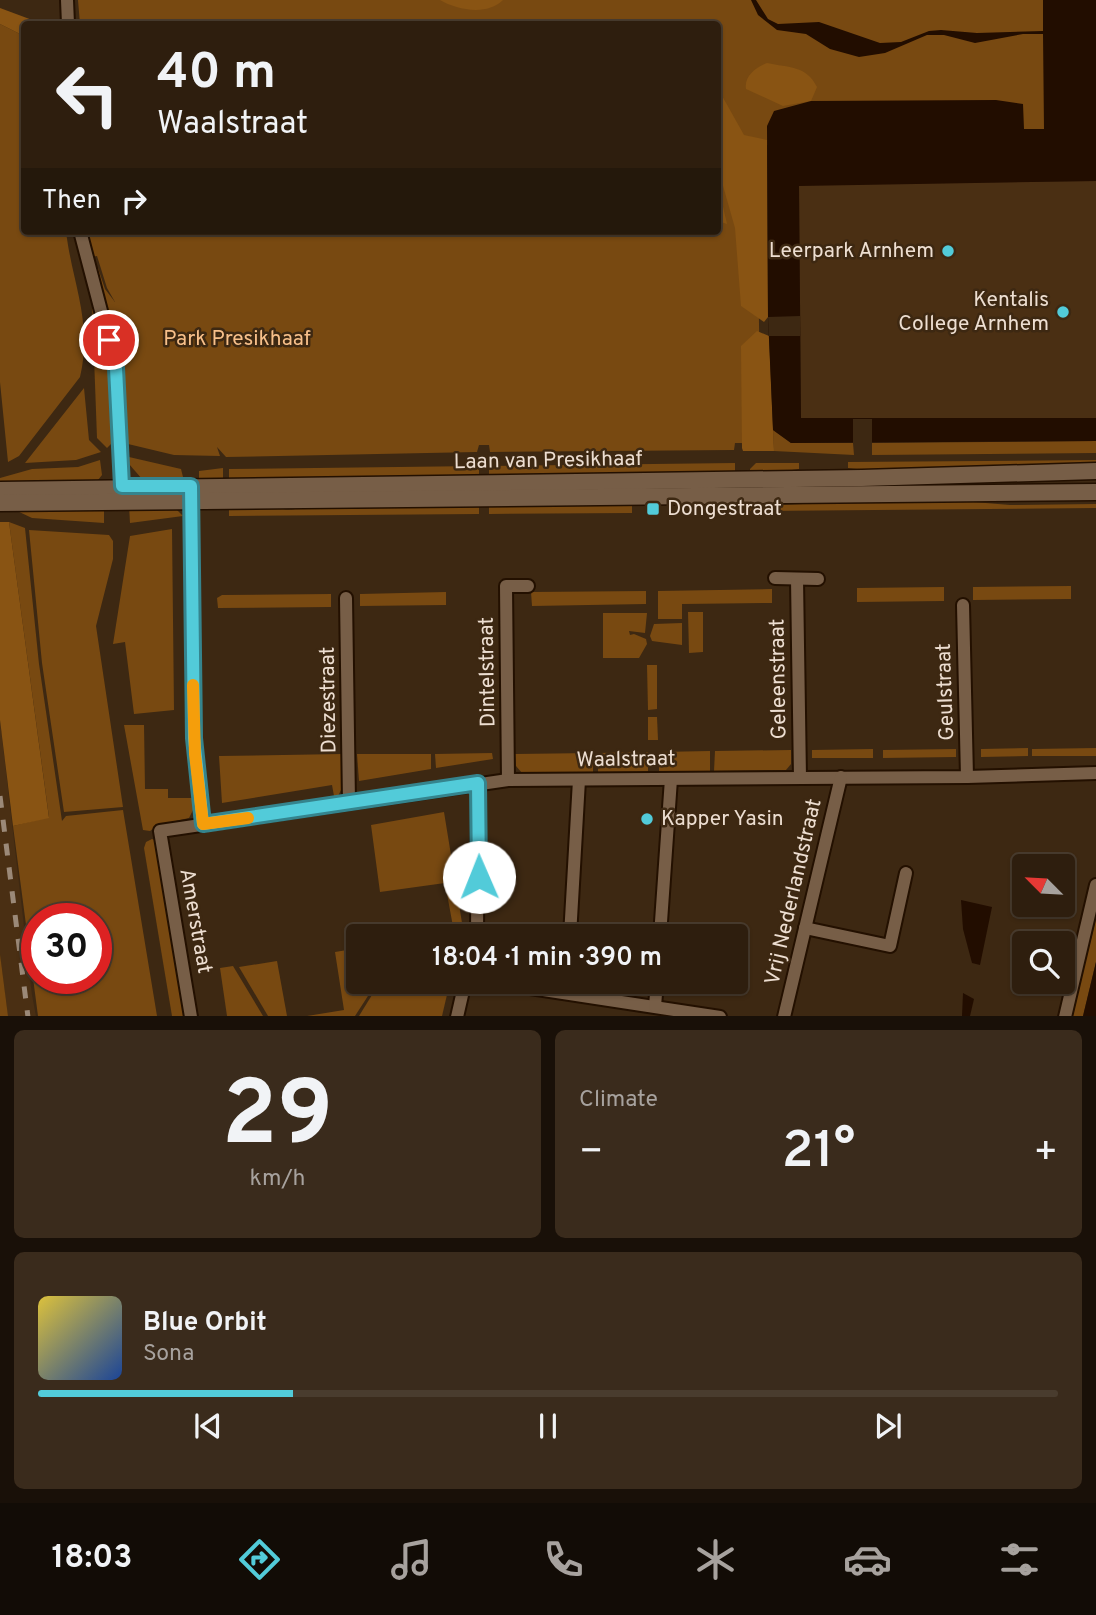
<!DOCTYPE html>
<html lang="en">
<head>
<meta charset="utf-8">
<style>
  body { margin:0; font-family:Overpass,sans-serif; background:#3a2b1c; color:#f1f3f6; height:100vh; display:flex; flex-direction:column; font-size:26px; white-space:nowrap }
  * { box-sizing:border-box; margin:0 }
  p { font-size:23px; color:#a7a29e }
  .icon { flex:none; width:38px; height:38px; fill:none; stroke:currentColor; stroke-width:2; stroke-linecap:round; stroke-linejoin:round }
  .map { position:relative; height:1016px; overflow:hidden }
  .panel { display:flex; flex-direction:column; gap:14px; padding:14px; background:#191008; flex:1 }
  .panel>* { flex:none }
  .banner { position:absolute; left:21px; top:21px; width:700px; height:214px; border-radius:7px; box-shadow:0 2px 5px #0004,0 0 0 2px #493c2e; background:#2e1e0e; color:#f1f3f6; overflow:hidden }
  .needle { width:46px; rotate:294deg }
  .controls { position:absolute; left:1012px; top:854px; display:grid; gap:14px }
  .controls a { display:grid; place-items:center; width:63px; height:63px; border-radius:7px; background:#2e1e0e; box-shadow:0 2px 5px #0004,0 0 0 2px #493c2e; font-size:35px }
  .speed { position:absolute; left:21px; top:903px; display:flex; gap:14px; font-size:35px; font-weight:700; text-align:center }
  .speed>* { display:grid; place-content:center; width:91px; height:91px; border-radius:50%; background:#2e1e0e; box-shadow:0 2px 5px #0004,0 0 0 2px #493c2e; line-height:1 }
  .speed .limit { border:10px solid #d22; background:#fff; color:#111 }
  .pin { position:absolute; display:grid; place-items:center; width:60px; height:60px; color:#fff; margin:-30px; border:4px solid #fff; border-radius:50%; box-shadow:0 2px 7px #0007 }
  .me { position:absolute; width:77px; margin:-38px; rotate:359deg; stroke-linejoin:round; filter:drop-shadow(0 0 5px #0008) }
  .turn { display:flex; align-items:center; gap:24px; height:147px; padding:0 21px; font-size:32px }
  .turn .icon { width:91px; height:91px; stroke-width:2.5 }
  .turn b { display:block; font-size:49px; line-height:60px }
  .then { display:flex; align-items:center; height:66px; padding:0 21px; background:#0003; gap:14px; font-size:26px }
  .big { font-size:52px; font-weight:600; line-height:1.1 }
  .panel .widget { flex:1; display:flex; flex-direction:column; justify-content:center; gap:10px; min-width:0; padding:0 24px; border-radius:10px; background:#3a2b1c }
  .panel .dial { align-items:center; gap:0 }
  .dial b { font-size:91px; line-height:1 }
  .song { display:flex; align-items:center; gap:21px }
  .cover { width:84px; height:84px; border-radius:10px; background:linear-gradient(135deg,hsl(50 70% 55%),hsl(220 70% 35%)) }
  .played { height:7px; border-radius:4px; background:linear-gradient(90deg,#52cbd9 25%,#493c2e 25%) }
  .keys { display:flex; justify-content:space-around; direction:ltr }
  .heat { display:flex; justify-content:space-between; align-items:center; font-size:38px; direction:ltr }
  .panel .tiles { flex:1; display:grid; gap:14px; grid-template-columns:1fr 1fr }
  .widget:last-child { grid-column:span 2 }
  .trip { position:absolute; left:346px; top:924px; width:402px; height:70px; border-radius:7px; background:#2e1e0e; box-shadow:0 2px 5px #0004,0 0 0 2px #493c2e; font-weight:600; line-height:70px; text-align:center }
  .menu { display:flex; height:112px; justify-content:space-around; align-items:center; background:#120c06; color:#a7a29e }
  .menu .icon { width:49px; height:49px }
  .menu .on { color:#52cbd9 }
  .menu b { font-size:32px; color:#f1f3f6 }
  .map>svg:first-child { display:block }
  .built { fill:#4a2f13 }
  .green { fill:#784911; fill-rule:evenodd }
  .forest { fill:#895413 }
  .water { fill:#220d00 }
  .pier { fill:#3d2812 }
  .lines { fill:none; stroke-linecap:round; stroke-linejoin:round }
  .minor-casing { stroke:#231000; stroke-width:16 }
  .tertiary-casing { stroke:#231000; stroke-width:19 }
  .minor { stroke:#775e47; stroke-width:12 }
  .tertiary { stroke:#775e47; stroke-width:16 }
  .rail { stroke:#9b8978; stroke-width:5; stroke-dasharray:12 12; stroke-linecap:butt }
  .route-casing { stroke:#35848d; stroke-width:18 }
  .route { stroke:#52cbd9; stroke-width:12 }
  .slow { stroke:#f59e0b; stroke-width:12 }
  .poi-dot { fill:#52cbd9; stroke:#3d2812; stroke-width:2.5 }
  .labels { text-anchor:middle; dominant-baseline:central; stroke-width:5; stroke-linejoin:round; paint-order:stroke }
  .poi-label { font-size:21px; fill:#edded1; stroke:#3d2812; text-anchor:end }
  .park-label { font-size:21px; fill:#f8c08a; stroke:#3d2812 }
  .street-label { font-size:21px; fill:#edded1; stroke:#3d2812 }
</style>
</head>
<body>
<div class="map">
<svg width="1096" height="1017" viewBox="0 0 1096 1017">
  <rect width="100%" height="100%" fill="#3d2812"/>
  <g class="built">
    <path d="M1096 181V418H801L799 185Z"/>
    <path d="M0 720 32 995 36 1016H8L6 1001 0 954Z"/>
  </g>
  <g class="green">
    <path d="M78 0H1079L1077 147 756 145 761 443H735L734 450 490 452 489 445H479L477 452 226 457 217 447 220 456 174 455 128 444 123 368 94 269 98 268 105 289 115 302 107 288 97 256 91 257 86 231H718V24H80Z"/>
    <path d="M0 24 24 36V231H66C72 283 93 322 80 377L19 456 8 462 0 382Z"/>
    <path d="M92 303 110 368 114 441 107 448 97 438Z"/>
    <path d="M84 388 89 440 101 452 76 460 25 463Z"/>
    <path d="M773 430 791 443H853L854 455 774 451Z"/>
    <path d="M1096 441V453L872 455V443Z"/>
    <path d="M129 457 181 469 184 481 142 479 129 464Z"/>
    <path d="M100 460 102 475 98 480 0 485V478L32 469 78 467Z"/>
    <path d="M1096 460V467L891 473 848 468V462Z"/>
    <path d="M735 463V476L489 479V466Z"/>
    <path d="M756 463H799V469L750 476V469Z"/>
    <path d="M479 466V479L229 481V469Z"/>
    <path d="M223 468V481H199V471Z"/>
    <path d="M913 497 1010 505 1096 504V508L750 511 751 498H771L778 505 802 504 810 498Z"/>
    <path d="M572 500 632 506V513L489 514V501Z"/>
    <path d="M479 501V514L229 516V505L270 502C280 512 298 512 309 502Z"/>
    <path d="M104 505V523L32 518 13 509Z"/>
    <path d="M129 505 173 506 183 516 130 523Z"/>
    <path d="M9 522 25 528 39 664 62 821 66 816 123 810 157 1016H38L13 826 49 817ZM37 919H96V978H37Z"/>
    <path d="M172 529 174 710 134 714 125 642 113 644 130 536Z"/>
    <path d="M29 530 109 535 113 541V559L96 626 123 807 64 812 42 663Z"/>
    <path d="M1071 586V599L973 600V587Z"/>
    <path d="M944 587V601L857 602V588Z"/>
    <path d="M772 589V603L682 604V619H658V591Z"/>
    <path d="M646 591V604L532 606 531 592Z"/>
    <path d="M446 592V605L360 606V594Z"/>
    <path d="M331 594V607L218 608 217 598 222 595Z"/>
    <path d="M688 612H703V652L689 653Z"/>
    <path d="M603 613H647L645 633 629 631 630 635 634 634 646 639 647 644 639 658H603Z"/>
    <path d="M682 623V645L652 641 650 636 654 624Z"/>
    <path d="M647 665H657V709L648 710Z"/>
    <path d="M648 717H657L658 740H648Z"/>
    <path d="M124 725H144L145 789H168V798H193L195 806 189 818 158 825 150 831 143 830Z"/>
    <path d="M1028 748V756L981 757V749Z"/>
    <path d="M1096 748V756H1032V749Z"/>
    <path d="M873 749V758H812V750Z"/>
    <path d="M956 749V757L883 758V750Z"/>
    <path d="M791 750V764L786 770 714 771 715 751Z"/>
    <path d="M710 751V771H659V752Z"/>
    <path d="M648 752V772H598V753Z"/>
    <path d="M492 753 493 759 436 768 435 754Z"/>
    <path d="M593 753V772L522 773 516 766 515 754Z"/>
    <path d="M341 754V790L338 796H334L332 785 222 803 219 756Z"/>
    <path d="M357 754H431V769L359 781Z"/>
    <path d="M444 812 463 929 461 936H432L454 932 445 883 380 892 371 825Z"/>
    <path d="M152 839 157 841 184 1016H172L144 848 146 842Z"/>
    <path d="M1096 919V962L1083 1016H1072Z"/>
    <path d="M359 948V982H377L355 1016H307L344 1010 335 952Z"/>
    <path d="M0 954 8 1016H0Z"/>
    <path d="M277 961 287 1016H268L239 967Z"/>
    <path d="M233 966 263 1016H227L220 968Z"/>
    <path d="M380 982H450L442 1016H359Z"/>
  </g>
  <g class="forest">
    <path d="M440 0H503C487 16 457 10 440 0Z"/>
    <path d="M0 8 43 24H24V36L0 24Z"/>
    <path d="M767 63C789 68 806 65 817 87L811 101 783 106 746 89C744 76 756 67 767 63Z"/>
    <path d="M721 94 744 135 767 140 768 317 764 322 741 306 735 228 718 168V99Z"/>
    <path d="M718 185 727 224 718 221Z"/>
    <path d="M757 331 769 336 774 451H743L742 448 741 346Z"/>
    <path d="M0 522H9L49 818 13 826 0 720Z"/>
  </g>
  <g class="water">
    <path d="M751 0H756L768 19 778 24 819 22 880 43 901 42 929 31 941 30 977 33 1043 31V0H1096V181L799 186 801 418H1096V441L791 443 773 430 768 317 767 126 774 111 811 101 996 100 1023 104 1024 129H1044L1043 34H1023L975 43 944 35H927L885 53 859 57 830 49 806 34 777 30 758 15Z"/>
    <path d="M961 900 992 907 980 965 972 963 963 929Z"/>
    <path d="M1096 962V1016H1083Z"/>
    <path d="M963 993 974 999 970 1016H962Z"/>
  </g>
  <g class="pier">
    <path d="M800 316V336H769L768 317Z"/>
    <rect x="853" y="419" width="19" height="24"/>
  </g>
  <g class="lines">
    <g class="minor-casing">
      <g id="minor">
        <path d="M67 0 68 24"/>
        <path d="M80 231 116 368 122 495"/>
        <path d="M191 493 193 722 203 824"/>
        <path d="M775 578 818 579"/>
        <path d="M797 579 800 778"/>
        <path d="M346 598 349 802"/>
        <path d="M963 605 967 777"/>
        <path d="M508 780 506 586H528"/>
        <path d="M805 928 890 946 906 873"/>
        <path d="M477 936 478 783"/>
        <path d="M570 936 579 780"/>
        <path d="M660 936 671 779"/>
        <path d="M490 982 720 1017"/>
        <path d="M655 1006 657 982"/>
        <path d="M191 1017 160 831 508 780 967 777 1096 773"/>
        <path d="M457 1017 465 982"/>
        <path d="M784 1017 841 777"/>
        <path d="M1065 1017 1096 885"/>
      </g>
    </g>
    <g class="tertiary-casing">
      <g id="tertiary">
        <path d="M0 490 862 478 1096 471"/>
        <path d="M0 503 1096 492"/>
      </g>
    </g>
    <use href="#minor" class="minor"/>
    <use href="#tertiary" class="tertiary"/>
    <path class="rail" d="M0 796 28 1017"/>
  </g>
  <g class="lines">
    <g class="route-casing">
      <path id="route" d="M109 340 116 368 122 486H191L194 738 203 824 478 783 479 877"/>
    </g>
    <use href="#route" class="route"/>
    <path class="slow" d="M193 685 195 754 203 824 248 818"/>
  </g>
  <g class="poi-dot">
    <circle cx="948" cy="251" r="7"/>
    <circle cx="1063" cy="312" r="7"/>
    <rect x="646" y="502" width="14" height="14" rx="3.5"/>
    <circle cx="647" cy="819" r="7"/>
  </g>
  <g class="labels">
    <g class="poi-label">
      <text x="934" y="251">Leerpark Arnhem</text>
      <text x="1049" y="300">Kentalis<tspan x="1049" dy="24">College Arnhem</tspan></text>
      <text x="667" y="509" text-anchor="start">Dongestraat</text>
      <text x="661" y="819" text-anchor="start">Kapper Yasin</text>
    </g>
    <g class="park-label">
      <text x="237" y="339">Park Presikhaaf</text>
    </g>
    <g class="street-label">
      <text transform="translate(548 461) rotate(-1)">Laan van Presikhaaf</text>
      <text transform="translate(488 672) rotate(-91)">Dintelstraat</text>
      <text transform="translate(779 679) rotate(-91)">Geleenstraat</text>
      <text transform="translate(946 692) rotate(-92)">Geulstraat</text>
      <text transform="translate(329 700) rotate(-91)">Diezestraat</text>
      <text transform="translate(626 760) rotate(-1)">Waalstraat</text>
      <text transform="translate(794 892) rotate(-77)">Vrij Nederlandstraat</text>
      <text transform="translate(195 921) rotate(80)">Amerstraat</text>
    </g>
  </g>
</svg>
<div class="controls">
<a><svg class="needle" viewBox="-14 -14 28 28"><path d="M0-13l5 13h-10z" fill="#e53935"/><path d="M0 13l5-13h-10z" fill="#a7a29e"/></svg></a>
<a><svg class="icon" aria-label="search" viewBox="0 0 24 24"><circle cx="10" cy="10" r="6"/><path d="M15 15l6 6"/></svg></a>
</div>
<div class="speed"><div class="limit">30</div></div>
<div class="pin" style="left:109px;top:340px;background:#d93025"><svg class="icon" aria-label="arrive" viewBox="0 0 24 24"><path d="M6 21V4h12l-3 4 3 4H6"/></svg></div>
<svg class="me" style="left:479px;top:877px" viewBox="-20 -20 40 40"><circle r="19" fill="#fff"/><path d="M0-13L10 11 0 6-10 11z" fill="#52cbd9"/></svg>
<div class="trip">18:04 · 1 min · 390 m</div>
<div class="banner">
<div class="turn"><svg class="icon" aria-label="left" viewBox="0 0 24 24"><path d="M17 20v-9H6M10 6l-5 5 5 5"/></svg><div><b>40 m</b>Waalstraat</div></div>
<div class="then">Then<svg class="icon" aria-label="right" viewBox="0 0 24 24"><path d="M7 20v-9h11M14 6l5 5-5 5"/></svg></div>
</div>
</div>
<section class="panel">
<div class="tiles">
<div class="widget dial"><b>29</b><p>km/h</p></div>
<div class="widget"><p>Climate</p>
<div class="heat"><a>−</a><b class="big">21°</b><a>+</a></div>
</div>
<div class="widget">
<div class="song"><i class="cover"></i><div><b>Blue Orbit</b><p>Sona</p></div></div>
<div class="played"></div>
<div class="keys"><svg class="icon" aria-label="previous" viewBox="0 0 24 24"><path d="M18 5L8 12l10 7zM5 5v14"/></svg><svg class="icon" aria-label="pause" viewBox="0 0 24 24"><path d="M8 5v14M16 5v14"/></svg><svg class="icon" aria-label="next" viewBox="0 0 24 24"><path d="M6 5l10 7-10 7zM19 5v14"/></svg></div>
</div>
</div>
</section>
<nav class="menu">
<b>18:03</b>
<svg class="icon on" aria-label="directions" viewBox="0 0 24 24"><path d="M12 3l9 9-9 9-9-9zM9 14v-3h6M13 9l2 2-2 2"/></svg>
<svg class="icon" aria-label="music" viewBox="0 0 24 24"><path d="M9 18V5l10-2v13"/><circle cx="6" cy="18" r="3"/><circle cx="16" cy="16" r="3"/></svg>
<svg class="icon" aria-label="phone" viewBox="0 0 24 24"><path d="M5 4h4l2 5-3 2q2 4 5 5l2-3 5 2v4C11 20 4 13 5 4z"/></svg>
<svg class="icon" aria-label="climate" viewBox="0 0 24 24"><path d="M12 3v18M4 7l16 10M4 17L20 7"/></svg>
<svg class="icon" aria-label="car" viewBox="0 0 24 24"><path d="M5 17H2v-5l4-1 3-4h7l3 4 3 1v5h-3M9 17h6M6 11h13"/><circle cx="7" cy="17" r="2"/><circle cx="17" cy="17" r="2"/></svg>
<svg class="icon" aria-label="filters" viewBox="0 0 24 24"><path d="M4 7h16M4 17h16"/><circle cx="9" cy="7" r="2"/><circle cx="15" cy="17" r="2"/></svg>
</nav>
</body>
</html>
